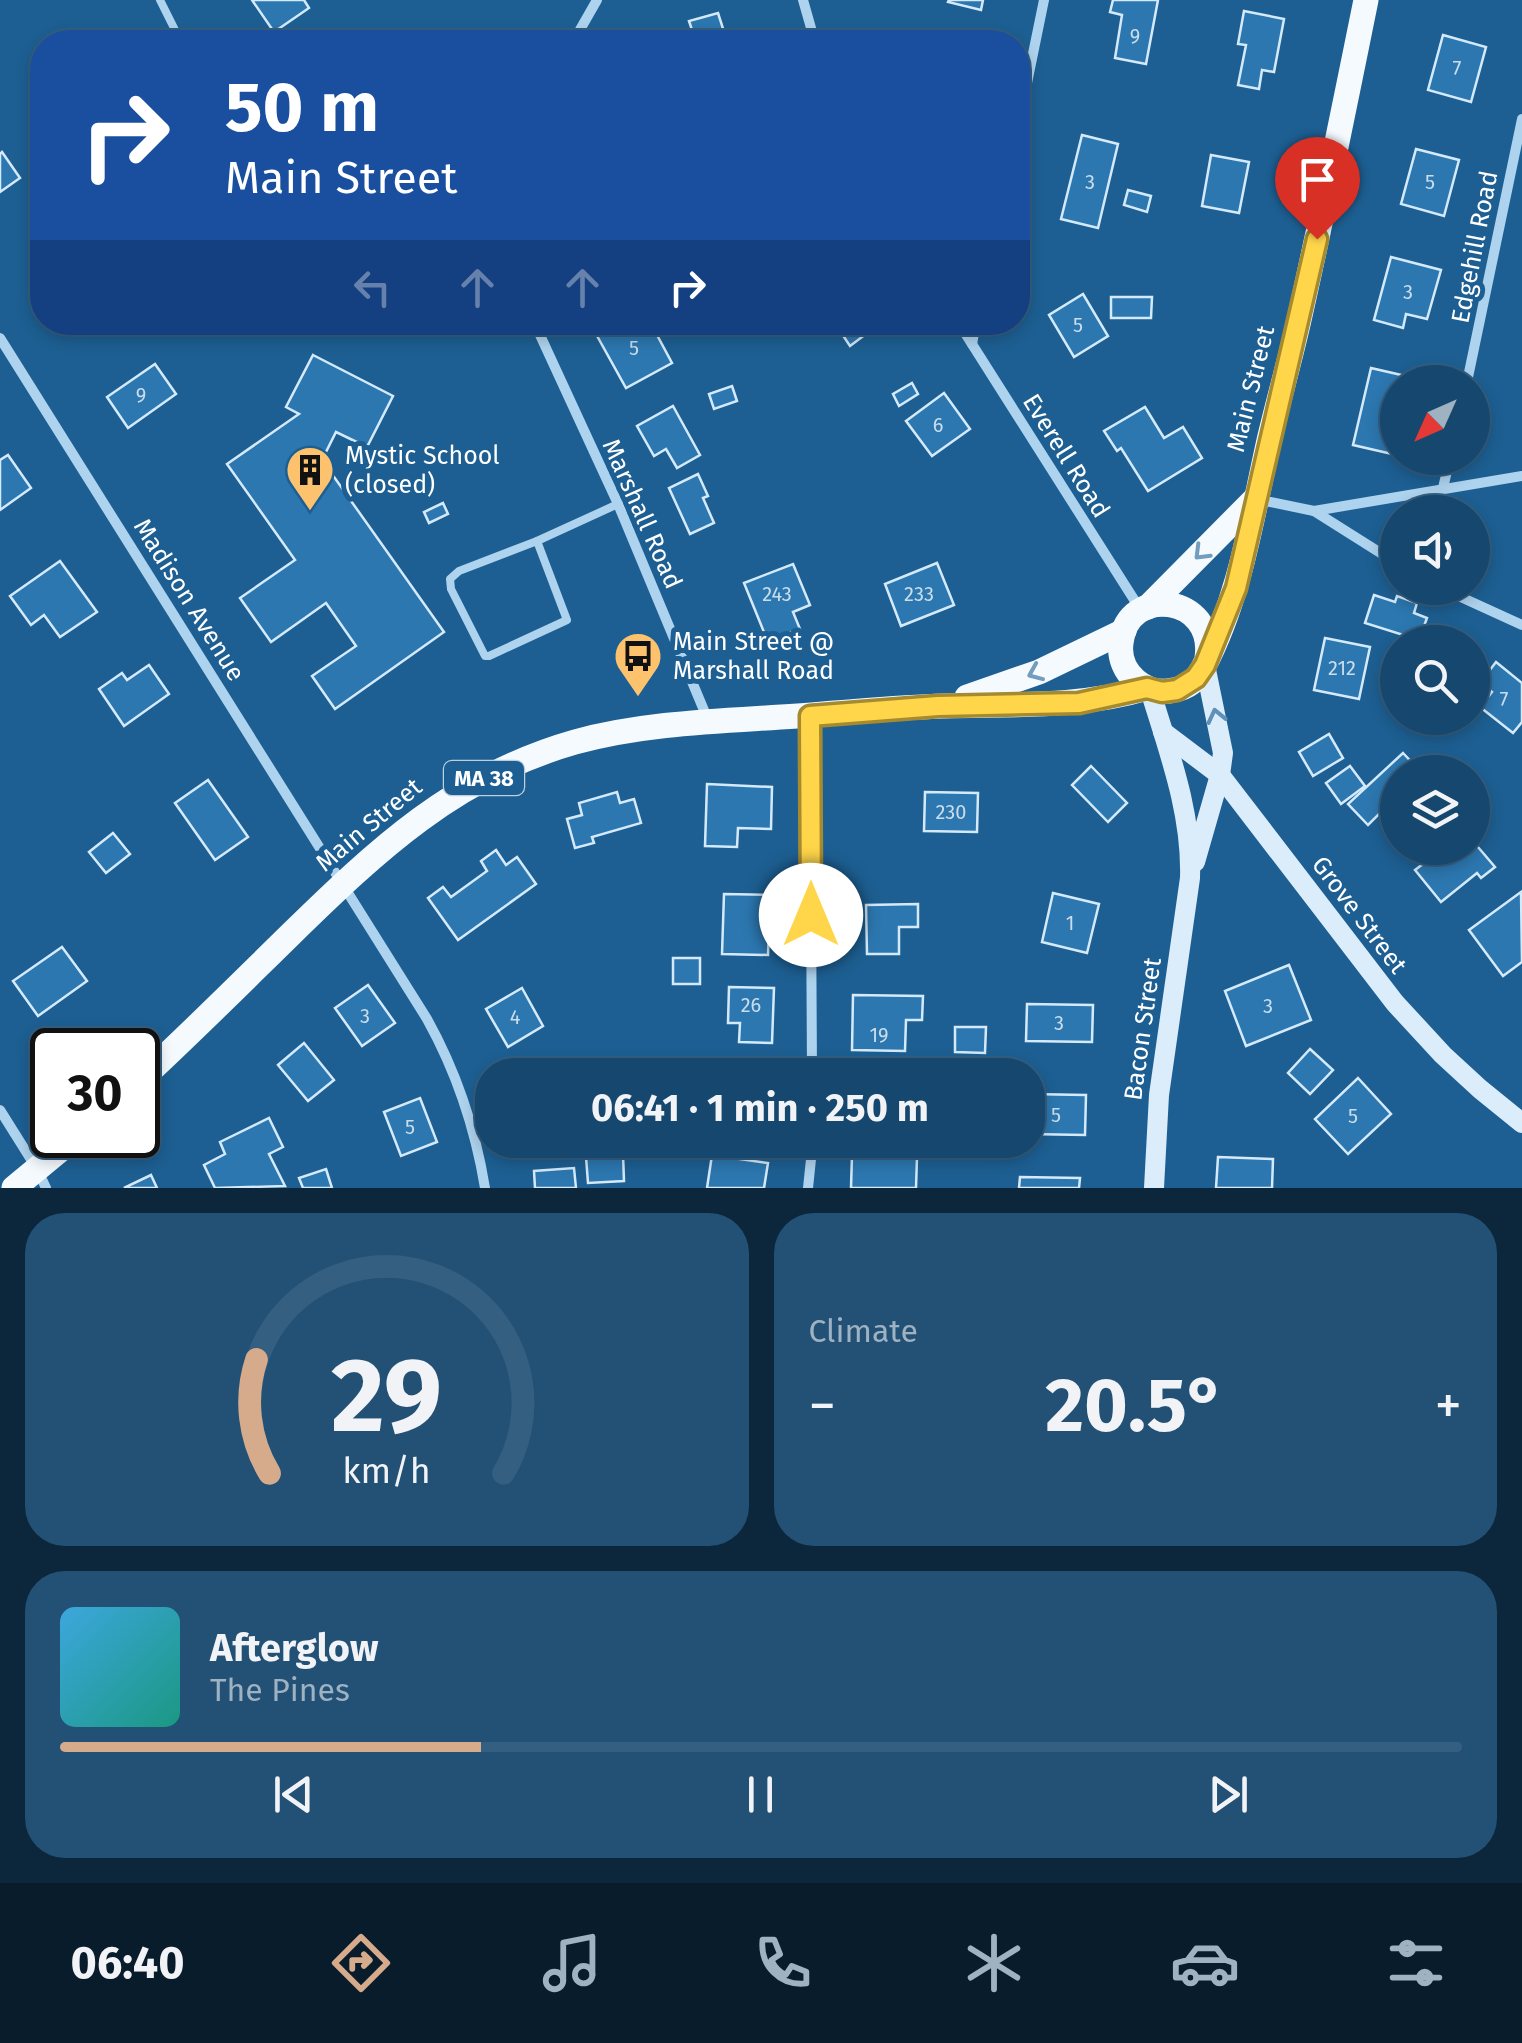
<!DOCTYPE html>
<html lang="en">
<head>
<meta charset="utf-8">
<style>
  body { margin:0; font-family:"Fira Sans",sans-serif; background:#235176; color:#f1f3f6; height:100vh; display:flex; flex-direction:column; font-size:38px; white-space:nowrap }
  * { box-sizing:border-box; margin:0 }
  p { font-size:32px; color:#9eb2c2 }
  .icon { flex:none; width:55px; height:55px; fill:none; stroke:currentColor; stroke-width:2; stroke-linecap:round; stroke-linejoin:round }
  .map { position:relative; height:1188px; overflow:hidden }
  .panel { display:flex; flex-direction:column; gap:25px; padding:25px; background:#0c273c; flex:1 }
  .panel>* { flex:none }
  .top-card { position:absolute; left:30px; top:30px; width:1000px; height:305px; border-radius:40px; box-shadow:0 5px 15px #0003,0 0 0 2px #355f81; background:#1a4fa0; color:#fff; overflow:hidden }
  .needle { width:65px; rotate:225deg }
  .buttons { position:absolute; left:1380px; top:365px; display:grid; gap:20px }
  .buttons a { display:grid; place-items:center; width:110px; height:110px; border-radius:50%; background:#16476e; box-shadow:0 5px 15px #0003,0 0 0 2px #355f81; font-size:50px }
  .speed { position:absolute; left:30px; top:1028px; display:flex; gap:20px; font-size:50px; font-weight:700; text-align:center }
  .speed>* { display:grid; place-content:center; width:130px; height:130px; border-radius:50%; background:#16476e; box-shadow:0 5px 15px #0003,0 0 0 2px #355f81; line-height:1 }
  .speed .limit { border:5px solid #111; border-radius:15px; background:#fff; color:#111 }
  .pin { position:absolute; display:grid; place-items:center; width:85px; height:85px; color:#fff; margin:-102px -42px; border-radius:50% 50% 50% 0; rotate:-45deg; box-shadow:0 0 10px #0007 }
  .pin .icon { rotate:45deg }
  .me { position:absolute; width:110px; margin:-55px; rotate:0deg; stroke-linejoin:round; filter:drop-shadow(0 0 8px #0008) }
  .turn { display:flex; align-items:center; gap:35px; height:210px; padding:0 30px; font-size:45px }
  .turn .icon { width:130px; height:130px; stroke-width:2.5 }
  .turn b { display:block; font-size:70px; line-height:85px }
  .lanes { display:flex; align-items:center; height:95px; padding:0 30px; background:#0003; justify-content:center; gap:50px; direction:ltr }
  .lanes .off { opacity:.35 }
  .big { font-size:75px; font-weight:700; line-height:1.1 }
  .panel .card { flex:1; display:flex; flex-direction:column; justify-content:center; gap:15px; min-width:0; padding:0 35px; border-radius:40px; background:#235176 }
  .panel .dial { align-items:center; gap:0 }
  .dial svg { height:260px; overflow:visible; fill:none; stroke:#355f81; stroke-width:7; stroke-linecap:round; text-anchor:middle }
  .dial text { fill:#f1f3f6; stroke:none }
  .song { display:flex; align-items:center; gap:30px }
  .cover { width:120px; height:120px; border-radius:15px; background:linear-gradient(135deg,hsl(200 70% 55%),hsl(170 70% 35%)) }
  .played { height:10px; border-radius:5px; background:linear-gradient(90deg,#d6ab8b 30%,#355f81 30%) }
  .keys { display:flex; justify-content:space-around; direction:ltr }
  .heat { display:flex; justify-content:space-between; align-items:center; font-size:55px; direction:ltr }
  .panel .tiles { flex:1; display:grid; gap:25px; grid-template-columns:1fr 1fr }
  .card:last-child { grid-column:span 2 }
  .trip { position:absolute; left:475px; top:1058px; width:570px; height:100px; border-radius:40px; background:#16476e; box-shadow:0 5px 15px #0003,0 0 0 2px #355f81; font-weight:700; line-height:100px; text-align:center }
  .dock { display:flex; height:160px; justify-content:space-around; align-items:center; background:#091c2c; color:#9eb2c2 }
  .dock .icon { width:70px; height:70px }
  .dock .current { color:#d6ab8b }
  .dock b { font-size:45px; color:#f1f3f6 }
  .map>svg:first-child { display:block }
  .building { fill:#2c77b0; stroke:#d4eafa; stroke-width:2.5 }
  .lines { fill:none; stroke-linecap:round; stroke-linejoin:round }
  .lane { stroke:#aed3ee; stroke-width:8 }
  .street { stroke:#aed3ee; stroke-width:10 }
  .secondary { stroke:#dbecfa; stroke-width:20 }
  .primary { stroke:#f5faff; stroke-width:25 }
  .oneway { stroke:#739dbe }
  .oneway2 { stroke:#6090b6 }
  .route-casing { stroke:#a68a30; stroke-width:25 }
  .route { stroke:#ffd54a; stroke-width:18 }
  .labels { text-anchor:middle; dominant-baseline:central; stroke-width:10; stroke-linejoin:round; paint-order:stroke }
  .number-label { font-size:20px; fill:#caddeb }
  .shield { fill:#1d5f92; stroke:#bbcfde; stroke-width:2.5 }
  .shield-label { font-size:22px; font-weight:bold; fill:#fff }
  .street-label { font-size:25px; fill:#fff; stroke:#1d5f92 }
  .poi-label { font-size:25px; fill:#fff; stroke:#1d5f92; text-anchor:start }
</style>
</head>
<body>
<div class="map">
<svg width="1522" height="1188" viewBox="0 0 1522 1188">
  <rect width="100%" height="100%" fill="#1d5f92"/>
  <g class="building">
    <path d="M252 0H304L309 8 274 32Z"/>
    <path d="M949 0H983L981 10 948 2Z"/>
    <path d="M1113 0H1158L1146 64 1115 58 1122 15 1110 12Z"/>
    <path d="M1244 11 1284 19 1274 72 1262 70 1259 89 1238 85 1246 45 1238 44Z"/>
    <path d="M718 13 727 41 696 42 689 21Z"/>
    <path d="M1443 35 1486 47 1471 102 1428 90Z"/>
    <path d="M1082 135 1118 144 1098 228 1061 219Z"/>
    <path d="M1416 149 1459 160 1444 216 1401 204Z"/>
    <path d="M2 152 20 178 0 192V154Z"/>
    <path d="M1211 155 1249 162 1239 213 1202 206Z"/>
    <path d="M1128 190 1151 196 1147 212 1124 205Z"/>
    <path d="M1391 257 1441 270 1427 319 1406 314 1403 328 1374 320Z"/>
    <path d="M1083 294 1108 336 1074 357 1049 315Z"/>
    <path d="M1111 297H1152L1151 318H1111Z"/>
    <path d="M616 322H650L672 363 626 388 596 334Z"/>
    <path d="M834 322H882L850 346Z"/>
    <path d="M313 355 393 396 367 447 336 432 322 460 444 632 335 709 312 676 356 646 326 603 271 642 240 598 295 560 227 464 299 414 286 407Z"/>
    <path d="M155 364 176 394 128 428 107 397Z"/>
    <path d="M1371 368 1410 377 1409 382H1398V432L1392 454 1353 445Z"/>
    <path d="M912 383 918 394 899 406 893 394Z"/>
    <path d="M732 386 737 401 714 409 709 394Z"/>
    <path d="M944 393 970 429 932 456 906 421Z"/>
    <path d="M673 406 700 455 677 468 666 449 654 456 637 426Z"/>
    <path d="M1145 407 1164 438 1183 427 1202 458 1148 491 1121 448 1117 451 1104 431Z"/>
    <path d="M8 455 31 488 0 510V460Z"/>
    <path d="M698 474 708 496 703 498 714 523 690 534 669 488Z"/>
    <path d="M443 503 448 514 429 523 424 512Z"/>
    <path d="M60 561 97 612 60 637 44 615 31 625 10 596Z"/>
    <path d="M937 563 954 605 901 626 885 584Z"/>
    <path d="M793 564 810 605 793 612 800 629 768 642 744 583Z"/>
    <path d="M1374 595 1395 602 1397 596 1417 603 1414 613 1427 618 1419 640 1365 623Z"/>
    <path d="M1325 638 1370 647 1359 699 1314 690Z"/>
    <path d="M1496 662 1522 683V722L1513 733 1480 707 1492 692 1480 683Z"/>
    <path d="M149 665 169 694 124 726 99 689 122 673 127 680Z"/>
    <path d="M1415 718H1444L1431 733Z"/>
    <path d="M1329 734 1343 758 1313 776 1299 752Z"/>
    <path d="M1403 753 1421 772H1398V829L1381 812 1368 825 1348 804Z"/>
    <path d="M1091 766 1127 803 1108 822 1072 785Z"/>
    <path d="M1350 766 1365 786 1341 804 1326 783Z"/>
    <path d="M208 780 248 837 215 860 175 803Z"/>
    <path d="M707 784 772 787 771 829 738 828 737 847 705 846Z"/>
    <path d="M617 792 620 803 634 799 641 823 592 837 594 843 575 848 567 819 582 815 579 803Z"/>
    <path d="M925 792 978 793 977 832 924 831Z"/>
    <path d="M113 833 130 854 106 873 89 852Z"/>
    <path d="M1472 840 1495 867 1481 878 1477 873 1441 902 1415 870 1444 848H1472Z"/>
    <path d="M496 850 506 865 517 857 536 884 458 940 428 898 443 887 451 897 487 871 481 861Z"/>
    <path d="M1521 892 1522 962 1503 976 1469 930Z"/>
    <path d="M1053 893 1099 904 1087 953 1042 942Z"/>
    <path d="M724 894 770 895 768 955 722 954Z"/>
    <path d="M918 904V927H899V954H867L866 905Z"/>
    <path d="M62 947 87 981 38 1016 13 981Z"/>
    <rect x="673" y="958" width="27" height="26"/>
    <path d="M1289 965 1311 1020 1246 1046 1225 991Z"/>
    <path d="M368 985 395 1023 362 1046 335 1008Z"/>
    <path d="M729 987 774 988 772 1043 739 1042 740 1023H728Z"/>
    <path d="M522 988 543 1026 508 1047 486 1009Z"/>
    <path d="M853 995 923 996 922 1020H906L905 1051 852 1050Z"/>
    <path d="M1027 1004 1093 1005 1092 1042 1026 1041Z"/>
    <path d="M955 1027H986L985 1053 955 1052Z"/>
    <path d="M304 1043 334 1080 308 1101 278 1065Z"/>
    <path d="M1310 1049 1333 1070 1310 1094 1288 1073Z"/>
    <path d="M1358 1078 1391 1114 1348 1154 1315 1119Z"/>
    <path d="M1028 1094 1086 1095 1085 1135 1028 1134Z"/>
    <path d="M420 1098 437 1142 401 1156 384 1112Z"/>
    <path d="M269 1118 283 1147 269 1154 285 1186 215 1188 204 1165 225 1154 220 1142Z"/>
    <path d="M940 1140H986V1155L940 1156Z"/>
    <path d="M623 1154 624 1181 588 1183 586 1157Z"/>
    <path d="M712 1155 768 1163 764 1188H707Z"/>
    <path d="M852 1155 917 1157 916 1188H851Z"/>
    <path d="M1218 1157 1273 1159 1272 1188H1216Z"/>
    <path d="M574 1168 576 1188H535L534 1171Z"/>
    <path d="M326 1169 332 1188H303L299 1178Z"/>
    <path d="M151 1175 157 1188H124Z"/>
    <path d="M1020 1177 1080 1178 1079 1188H1019Z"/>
  </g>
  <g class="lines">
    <g class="lane">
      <path d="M160 0 181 42"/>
      <path d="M537 541 567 620 489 656H485L451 589 450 579 459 571Z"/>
      <path d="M537 541 618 504"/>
    </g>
    <g class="street">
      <path d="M803 0 815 42"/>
      <path d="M573 42 597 0"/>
      <path d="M1018 127 1044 0"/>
      <path d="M534 322 618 504 708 720"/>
      <path d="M958 322 1140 609"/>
      <path d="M0 338 427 1019C457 1073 475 1127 485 1188"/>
      <path d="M972 344 976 322"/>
      <path d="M1467 382 1522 119"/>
      <path d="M1443 488 1450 458"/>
      <path d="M1256 499 1314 511 1522 476"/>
      <path d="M1314 511 1398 564"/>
      <path d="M1441 588 1522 625"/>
      <path d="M810 716 812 1075"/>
      <path d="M0 1110 37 1169 46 1188"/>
      <path d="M808 1188 813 1140"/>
    </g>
    <g class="secondary">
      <path d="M1150 690C1169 752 1192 813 1190 878L1159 1095 1154 1188"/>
      <path d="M1163 732 1220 775 1395 1003 1443 1055 1480 1089 1522 1123"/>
      <path d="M1195 862 1220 775 1223 753 1205 665"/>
    </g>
    <g class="primary">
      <path d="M1148 607 1255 499"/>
      <path d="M1207 658C1216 595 1127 584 1121 643 1117 673 1146 697 1174 690 1187 688 1197 680 1203 668 1241 596 1252 515 1270 436 1280 394 1292 353 1301 311 1324 208 1345 104 1366 0"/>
      <path d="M967 697 1039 672 1124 631"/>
      <path d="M138 1082C190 1034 240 984 290 935 377 850 455 776 575 742 654 720 742 721 823 714 863 711 904 707 944 706 1013 704 1080 708 1147 688"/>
      <path d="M14 1188 78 1135"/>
    </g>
  </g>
  <defs><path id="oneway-chevron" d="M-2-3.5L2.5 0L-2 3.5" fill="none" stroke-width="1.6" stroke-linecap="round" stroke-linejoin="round" transform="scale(2.5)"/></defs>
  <g class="oneway">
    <use href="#oneway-chevron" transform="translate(1201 553) rotate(135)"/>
    <use href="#oneway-chevron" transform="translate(1035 673) rotate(157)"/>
  </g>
  <use class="oneway2" href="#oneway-chevron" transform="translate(1216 716) rotate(-103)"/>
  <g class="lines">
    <g class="route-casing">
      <path id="route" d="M811 915 810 716 938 706 1079 703 1147 688 1162 692 1177 690 1196 678 1205 665 1236 588 1317 239"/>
    </g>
    <use href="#route" class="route"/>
  </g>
  <defs>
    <g id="building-pin" transform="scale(2.5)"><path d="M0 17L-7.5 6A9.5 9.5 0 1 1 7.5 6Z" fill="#fdc26d" stroke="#1d5f92"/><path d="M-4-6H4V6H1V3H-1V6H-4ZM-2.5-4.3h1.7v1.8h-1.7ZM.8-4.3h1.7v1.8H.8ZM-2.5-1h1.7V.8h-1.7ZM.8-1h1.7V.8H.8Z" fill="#111"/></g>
    <g id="bus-pin" transform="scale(2.5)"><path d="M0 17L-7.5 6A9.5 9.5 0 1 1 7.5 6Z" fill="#fdc26d" stroke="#1d5f92"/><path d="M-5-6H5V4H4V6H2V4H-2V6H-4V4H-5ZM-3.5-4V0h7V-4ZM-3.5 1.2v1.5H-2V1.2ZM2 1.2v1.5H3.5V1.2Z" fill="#111"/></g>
  </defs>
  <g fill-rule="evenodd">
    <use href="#building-pin" x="310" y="470"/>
    <use href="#bus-pin" x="638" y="656"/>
  </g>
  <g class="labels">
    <g class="number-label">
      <text x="1135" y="36">9</text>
      <text x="1457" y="68">7</text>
      <text x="1090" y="182">3</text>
      <text x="1430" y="182">5</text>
      <text x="1408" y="292">3</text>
      <text x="1078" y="325">5</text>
      <text x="634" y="348">5</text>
      <text x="141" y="395">9</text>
      <text x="938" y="425">6</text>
      <text x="777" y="594">243</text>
      <text x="919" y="594">233</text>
      <text x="1342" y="668">212</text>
      <text x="1504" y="699">7</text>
      <text x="951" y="812">230</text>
      <text x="1070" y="923">1</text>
      <text x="751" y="1005">26</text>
      <text x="1268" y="1006">3</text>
      <text x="365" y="1016">3</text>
      <text x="515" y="1017">4</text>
      <text x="1059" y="1023">3</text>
      <text x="879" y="1035">19</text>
      <text x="1056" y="1115">5</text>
      <text x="1353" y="1116">5</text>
      <text x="410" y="1127">5</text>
    </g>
    <rect class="shield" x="444" y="761" width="80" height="34" rx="8"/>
    <g class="shield-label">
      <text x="484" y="778">MA 38</text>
    </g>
    <g class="street-label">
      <text transform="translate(1475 247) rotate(-79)">Edgehill Road</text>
      <text transform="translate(1251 389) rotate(-76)">Main Street</text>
      <text transform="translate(1066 456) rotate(58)">Everell Road</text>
      <text transform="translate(642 514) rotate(66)">Marshall Road</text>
      <text transform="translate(189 600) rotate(58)">Madison Avenue</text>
      <text transform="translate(369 825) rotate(-40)">Main Street</text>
      <text transform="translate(1359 915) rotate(53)">Grove Street</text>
      <text transform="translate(1143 1029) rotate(-82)">Bacon Street</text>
    </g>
    <g class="poi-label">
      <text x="345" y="456">Mystic School<tspan x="345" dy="29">(closed)</tspan></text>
      <text x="673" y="642">Main Street @<tspan x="673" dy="29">Marshall Road</tspan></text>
    </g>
  </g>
</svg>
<div class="buttons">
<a><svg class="needle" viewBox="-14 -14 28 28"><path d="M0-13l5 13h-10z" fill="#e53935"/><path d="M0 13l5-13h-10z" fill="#9eb2c2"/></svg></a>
<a><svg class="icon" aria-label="sound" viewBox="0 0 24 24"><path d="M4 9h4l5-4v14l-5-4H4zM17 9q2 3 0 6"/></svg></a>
<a><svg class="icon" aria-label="search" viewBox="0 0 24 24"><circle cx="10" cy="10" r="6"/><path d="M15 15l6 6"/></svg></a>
<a><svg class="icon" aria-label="layers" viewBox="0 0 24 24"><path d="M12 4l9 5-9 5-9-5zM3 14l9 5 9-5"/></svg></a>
</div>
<div class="speed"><div class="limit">30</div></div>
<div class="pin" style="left:1317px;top:239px;background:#d93025"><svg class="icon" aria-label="arrive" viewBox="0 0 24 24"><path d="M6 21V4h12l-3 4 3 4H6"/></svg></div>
<svg class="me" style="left:811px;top:915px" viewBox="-20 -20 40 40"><circle r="19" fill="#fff"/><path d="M0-13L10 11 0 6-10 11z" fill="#ffd54a"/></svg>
<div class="trip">06:41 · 1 min · 250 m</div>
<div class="top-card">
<div class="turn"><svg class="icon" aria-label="right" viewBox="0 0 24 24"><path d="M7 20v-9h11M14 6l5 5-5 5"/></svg><div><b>50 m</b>Main Street</div></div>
<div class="lanes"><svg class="icon off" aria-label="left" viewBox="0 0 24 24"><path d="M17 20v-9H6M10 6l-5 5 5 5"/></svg><svg class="icon off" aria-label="ahead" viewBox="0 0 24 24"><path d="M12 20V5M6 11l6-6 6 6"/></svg><svg class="icon off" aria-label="ahead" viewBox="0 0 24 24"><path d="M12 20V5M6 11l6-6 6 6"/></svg><svg class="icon" aria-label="right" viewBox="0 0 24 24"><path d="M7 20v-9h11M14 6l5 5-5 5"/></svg></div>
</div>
</div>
<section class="panel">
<div class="tiles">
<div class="card dial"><svg viewBox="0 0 100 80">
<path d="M14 69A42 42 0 1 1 86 69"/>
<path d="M14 69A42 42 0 0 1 10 34" stroke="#d6ab8b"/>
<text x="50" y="56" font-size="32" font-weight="700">29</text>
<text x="50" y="72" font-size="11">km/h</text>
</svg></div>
<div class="card"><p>Climate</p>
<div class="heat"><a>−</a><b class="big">20.5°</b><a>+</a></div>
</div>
<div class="card">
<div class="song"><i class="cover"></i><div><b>Afterglow</b><p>The Pines</p></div></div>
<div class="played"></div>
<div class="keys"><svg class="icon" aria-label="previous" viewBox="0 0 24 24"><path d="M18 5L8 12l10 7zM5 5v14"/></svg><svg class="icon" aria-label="pause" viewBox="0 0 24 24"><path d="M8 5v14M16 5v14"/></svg><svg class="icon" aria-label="next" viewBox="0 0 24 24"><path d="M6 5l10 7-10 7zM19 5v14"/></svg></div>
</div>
</div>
</section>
<nav class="dock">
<b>06:40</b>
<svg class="icon current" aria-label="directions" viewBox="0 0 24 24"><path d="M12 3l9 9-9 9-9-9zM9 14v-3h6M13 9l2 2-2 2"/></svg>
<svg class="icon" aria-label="music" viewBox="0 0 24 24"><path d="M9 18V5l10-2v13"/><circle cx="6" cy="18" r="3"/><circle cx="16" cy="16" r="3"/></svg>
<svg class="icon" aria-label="phone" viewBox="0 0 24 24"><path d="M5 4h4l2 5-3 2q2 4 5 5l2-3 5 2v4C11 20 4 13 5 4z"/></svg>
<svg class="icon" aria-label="climate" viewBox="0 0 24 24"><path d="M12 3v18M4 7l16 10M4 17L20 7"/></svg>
<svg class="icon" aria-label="car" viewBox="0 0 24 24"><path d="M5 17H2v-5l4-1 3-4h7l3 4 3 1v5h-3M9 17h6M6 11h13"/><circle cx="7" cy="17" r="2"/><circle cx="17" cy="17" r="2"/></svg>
<svg class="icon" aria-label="filters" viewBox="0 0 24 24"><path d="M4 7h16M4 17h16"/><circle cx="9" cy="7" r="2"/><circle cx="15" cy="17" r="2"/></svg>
</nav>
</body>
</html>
